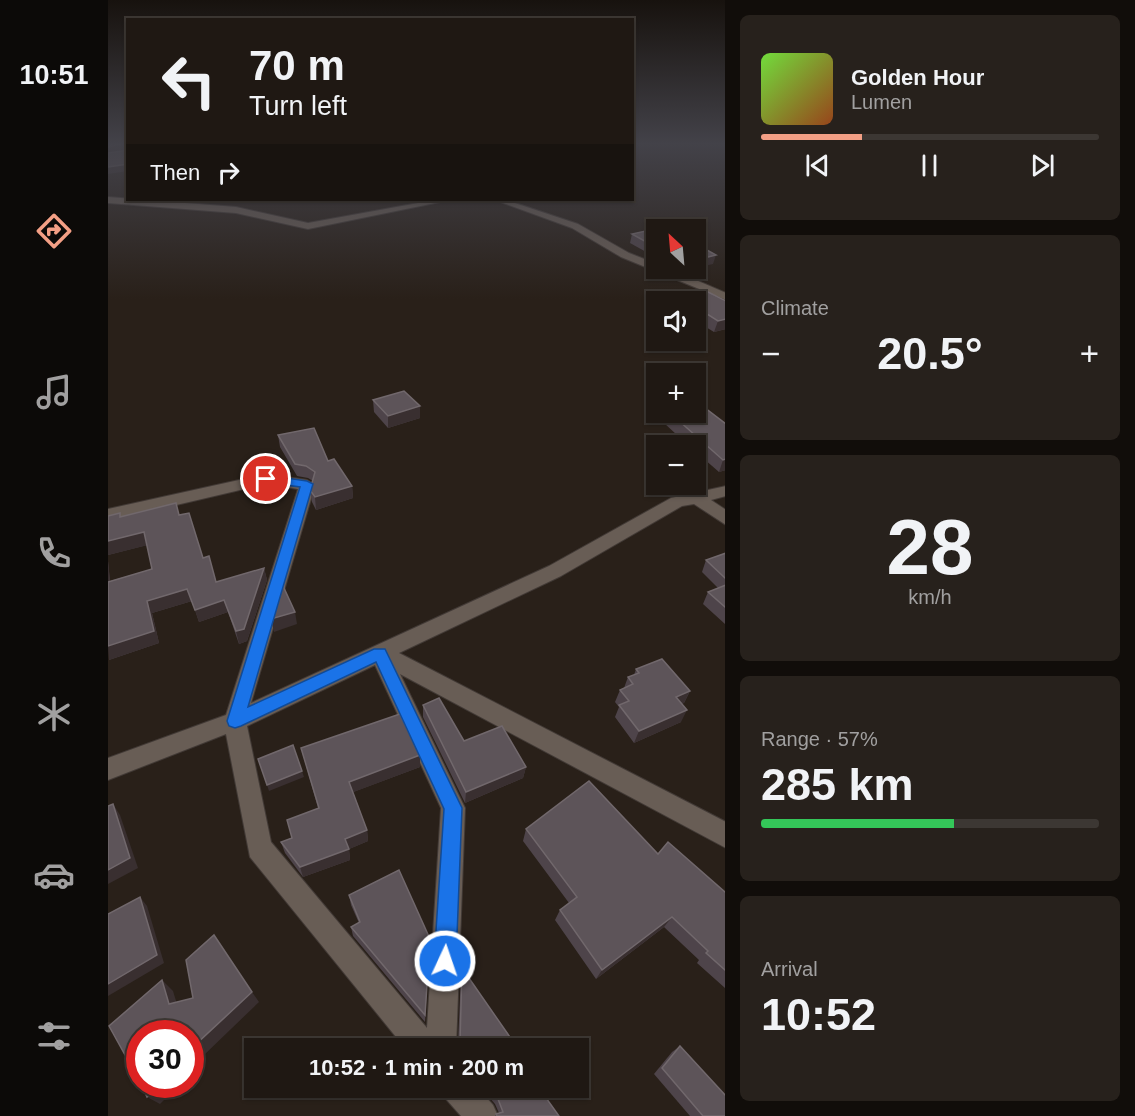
<!DOCTYPE html>
<html lang="en">
<head>
<meta charset="utf-8">
<style>
  body { margin:0; font-family:Helvetica,sans-serif; background:#27211c; color:#f1f3f6; height:100vh; display:flex; flex-direction:column; font-size:22px; white-space:nowrap }
  * { box-sizing:border-box; margin:0 }
  p { font-size:20px; color:#a1a0a0 }
  .icon { flex:none; width:33px; height:33px; fill:none; stroke:currentColor; stroke-width:2; stroke-linecap:round; stroke-linejoin:round }
  .map { position:relative; flex:1; overflow:hidden }
  .drawer { display:flex; flex-direction:column; gap:15px; padding:15px; background:#110d0a; width:410px }
  .drawer>* { flex:none }
  .guide { position:absolute; left:18px; top:18px; width:508px; height:183px; border-radius:0px; box-shadow:0 2px 4px #0004,0 0 0 2px #3c3733; background:#1f1813; color:#f1f3f6; overflow:hidden }
  .needle { width:39px; rotate:334deg }
  .fabs { position:absolute; left:538px; top:219px; display:grid; gap:12px }
  .fabs a { display:grid; place-items:center; width:60px; height:60px; border-radius:0px; background:#1f1813; box-shadow:0 2px 4px #0004,0 0 0 2px #3c3733; font-size:30px }
  .speed { position:absolute; left:18px; top:1020px; display:flex; gap:12px; font-size:30px; font-weight:700; text-align:center }
  .speed>* { display:grid; place-content:center; width:78px; height:78px; border-radius:50%; background:#1f1813; box-shadow:0 2px 4px #0004,0 0 0 2px #3c3733; line-height:1 }
  .speed .limit { border:9px solid #d22; background:#fff; color:#111 }
  .pin { position:absolute; display:grid; place-items:center; width:51px; height:51px; color:#fff; margin:-26px; border:3px solid #fff; border-radius:50%; box-shadow:0 2px 6px #0007 }
  .me { position:absolute; width:66px; margin:-33px; rotate:3deg; stroke-linejoin:round; filter:drop-shadow(0 0 4px #0008) }
  .turn { display:flex; align-items:center; gap:21px; height:126px; padding:0 24px; font-size:27px }
  .turn .icon { width:78px; height:78px; stroke-width:2.5 }
  .turn b { display:block; font-size:42px; line-height:51px }
  .then { display:flex; align-items:center; height:57px; padding:0 24px; background:#0003; gap:12px; font-size:22px }
  .big { font-size:45px; font-weight:600; line-height:1.1 }
  .drawer .card { flex:1; display:flex; flex-direction:column; justify-content:center; gap:9px; min-width:0; padding:0 21px; border-radius:9px; background:#27211c }
  .drawer .dial { align-items:center; gap:0 }
  .dial b { font-size:78px; line-height:1 }
  .song { display:flex; align-items:center; gap:18px }
  .cover { width:72px; height:72px; border-radius:9px; background:linear-gradient(135deg,hsl(100 70% 55%),hsl(20 70% 35%)) }
  .played { height:6px; border-radius:3px; background:linear-gradient(90deg,#f39f85 30%,#3c3733 30%) }
  .keys { display:flex; justify-content:space-around; direction:ltr }
  .heat { display:flex; justify-content:space-between; align-items:center; font-size:33px; direction:ltr }
  .charge { height:9px; border-radius:4px; background:linear-gradient(90deg,#34c759 57%,#3c3733 0) }
  .trip { position:absolute; left:136px; top:1038px; width:345px; height:60px; border-radius:0px; background:#1f1813; box-shadow:0 2px 4px #0004,0 0 0 2px #3c3733; font-weight:600; line-height:60px; text-align:center }
  main { display:flex; flex:1; min-height:0 }
  .menu { display:flex; flex-direction:column; width:108px; justify-content:space-around; align-items:center; background:#0c0a08; color:#a1a0a0 }
  .menu .icon { width:42px; height:42px }
  .menu .on { color:#f39f85 }
  .menu b { font-size:27px; color:#f1f3f6 }
  .map>svg:first-child { display:block }
  .lines { fill:none; stroke-linecap:round; stroke-linejoin:round }
  .minor-casing { stroke:#423a36; stroke-width:2 }
  .minor { fill:#685d55; fill-rule:evenodd }
  .wall { fill:#4e444a }
  .shaded-wall { fill:#392f30 }
  .building { fill:#5d5459; stroke:#71686c; stroke-width:1.5 }
  .route { fill:#1a73e8; stroke:#114b97; stroke-width:1.5 }
</style>
</head>
<body>
<main>
<nav class="menu">
<b>10:51</b>
<svg class="icon on" aria-label="directions" viewBox="0 0 24 24"><path d="M12 3l9 9-9 9-9-9zM9 14v-3h6M13 9l2 2-2 2"/></svg>
<svg class="icon" aria-label="music" viewBox="0 0 24 24"><path d="M9 18V5l10-2v13"/><circle cx="6" cy="18" r="3"/><circle cx="16" cy="16" r="3"/></svg>
<svg class="icon" aria-label="phone" viewBox="0 0 24 24"><path d="M5 4h4l2 5-3 2q2 4 5 5l2-3 5 2v4C11 20 4 13 5 4z"/></svg>
<svg class="icon" aria-label="climate" viewBox="0 0 24 24"><path d="M12 3v18M4 7l16 10M4 17L20 7"/></svg>
<svg class="icon" aria-label="car" viewBox="0 0 24 24"><path d="M5 17H2v-5l4-1 3-4h7l3 4 3 1v5h-3M9 17h6M6 11h13"/><circle cx="7" cy="17" r="2"/><circle cx="17" cy="17" r="2"/></svg>
<svg class="icon" aria-label="filters" viewBox="0 0 24 24"><path d="M4 7h16M4 17h16"/><circle cx="9" cy="7" r="2"/><circle cx="15" cy="17" r="2"/></svg>
</nav>
<div class="map">
<svg width="618" height="1116" viewBox="0 0 618 1116">
  <rect width="100%" height="100%" fill="#292019"/>
  <g class="lines">
    <g class="minor-casing">
      <g id="minor">
        <path d="M0 197 128 207 200 223 327 200 332 202 200 229 128 213 0 203Z"/>
        <path d="M387 200H398L470 224 521 253 549 264V268H560L618 293V300L513 257 464 228Z"/>
        <path d="M158 474 199 480 207 485 143 703 441 566 563 498 618 486V496L603 500 618 510V525L586 504 574 506 453 576 291 653 618 822V848L292 674 357 808 348 1048H297L142 857 118 734 0 780V758L118 715 190 489 158 484 0 521V509ZM267 665 333 808 319 1028 163 842 139 726Z"/>
        <path d="M333 1088H370L385 1105 390 1116H353L338 1099Z"/>
      </g>
    </g>
    <use href="#minor" class="minor"/>
  </g>
  <g class="wall">
    <path d="M549 230V258L522 243 524 234Z"/>
    <path d="M574 298 618 301V329L606 332 588 321V302H573Z"/>
    <path d="M265 400 312 418 280 428 266 412Z"/>
    <path d="M547 400H549V412H588L618 424V470L611 472 588 452V446H581L544 412Z"/>
    <path d="M170 435 220 461 244 486 245 498 208 510 204 502 202 490 205 481 200 478 189 476 172 447Z"/>
    <path d="M72 515 108 582 156 568 159 580 139 641 131 644 120 612 91 622 84 601 44 613 51 643 1 660 0 561 2 581 44 569 39 545 0 555 13 517Z"/>
    <path d="M618 553V625L595 604 600 592 610 588 594 572 598 560Z"/>
    <path d="M528 669 582 691 576 703 573 704V722L526 743 507 717 511 707 507 702 512 690 516 688 520 677 526 675Z"/>
    <path d="M315 705 356 741 418 767 415 778 357 803 315 717Z"/>
    <path d="M193 748 312 767 245 792 259 830 260 841 241 849 242 860 195 877 177 853 173 842 184 838 210 808Z"/>
    <path d="M418 829 550 854 618 893V989L589 963 591 960 556 927 488 979 447 920 452 910 461 903 415 841Z"/>
    <path d="M241 895 322 939 317 1022 245 936 243 927 251 923 243 905Z"/>
    <path d="M354 968 404 1040 402 1045 404 1048H327L328 1044 350 1042 353 976Z"/>
    <path d="M572 1046 618 1116H582L546 1074 564 1052Z"/>
    <path d="M373 1088H431L451 1116H387L388 1114 391 1113 387 1104Z"/>
  </g>
  <g class="shaded-wall">
    <path d="M18 143 20 149 0 153V147Z"/>
    <path d="M20 164V171L0 174V167Z"/>
    <path d="M608 255 605 264 588 268V260Z"/>
    <path d="M576 268H587L575 272Z"/>
    <path d="M618 319V329L606 332 610 321Z"/>
    <path d="M312 406V418L280 428V416Z"/>
    <path d="M618 459V470L611 472 615 460Z"/>
    <path d="M244 486 245 498 208 510 207 497Z"/>
    <path d="M36 532 40 545 0 555V541Z"/>
    <path d="M0 561 3 595 0 589Z"/>
    <path d="M156 568 159 580 139 641 131 644 128 631Z"/>
    <path d="M79 589 84 601 44 613 51 643 1 660 0 646 39 601Z"/>
    <path d="M116 600 120 612 91 622 87 610Z"/>
    <path d="M187 612 189 624 166 632 163 619Z"/>
    <path d="M582 691 576 703 562 709 568 697Z"/>
    <path d="M579 710 573 722 526 743 531 731Z"/>
    <path d="M312 755V767L243 793 241 782Z"/>
    <path d="M418 767 415 778 357 803 358 792Z"/>
    <path d="M194 771 196 777 161 791 159 785Z"/>
    <path d="M5 804 12 815 30 868 0 884V870Z"/>
    <path d="M259 830 260 841 239 850 237 839Z"/>
    <path d="M241 849 242 860 195 877 192 867Z"/>
    <path d="M32 897 39 906 56 963 0 996V984Z"/>
    <path d="M564 917 556 927 488 979 494 970Z"/>
    <path d="M54 980 65 991 72 1014 61 1004Z"/>
    <path d="M144 992 151 1002 95 1056 98 1060 82 1075V1057L85 1047Z"/>
    <path d="M53 1084H72L52 1104 39 1097Z"/>
  </g>
  <g class="building">
    <path d="M0 143H16L0 147Z"/>
    <path d="M20 150V164L0 167V153Z"/>
    <path d="M556 227 560 230H549V248L524 234Z"/>
    <path d="M588 244 608 255 588 260Z"/>
    <path d="M600 292 618 301V319L610 321 588 307V302H579L574 298Z"/>
    <path d="M296 391 312 406 280 416 265 400Z"/>
    <path d="M588 401 618 424V459L615 460 561 412H588Z"/>
    <path d="M206 428 220 461 226 459 244 486 207 497 202 490 207 472 198 466 187 464 170 435Z"/>
    <path d="M68 503 71 515 81 513 95 558 101 556 108 582 156 568 136 629 128 631 116 600 87 610 79 589 39 601 46 631 0 646V582L44 569 36 532 0 541V516L12 513V517Z"/>
    <path d="M618 553V579L598 560Z"/>
    <path d="M175 579 176 588 187 612 163 619Z"/>
    <path d="M618 585V608L600 592Z"/>
    <path d="M554 659 582 691 568 697 579 710 531 731 511 705 521 701 512 690 525 684 520 677 531 673 528 669Z"/>
    <path d="M331 698 356 741 394 726 418 767 358 792 315 705Z"/>
    <path d="M292 714 312 755 241 782 259 830 237 839 241 849 192 867 173 842 184 838 179 820 211 808 193 748Z"/>
    <path d="M185 745 194 771 159 785 150 759Z"/>
    <path d="M481 781 550 854 560 842 618 893V971L598 953 600 951 564 917 494 970 452 910 469 897 418 829Z"/>
    <path d="M5 804 22 858 0 870V806Z"/>
    <path d="M291 870 322 939 317 1015 243 927 252 922 241 895Z"/>
    <path d="M32 897 49 955 0 984V914Z"/>
    <path d="M106 935 144 992 85 1047 88 1052 82 1057V1034H32V1082L1 1026 54 980 61 1004 85 998 78 960Z"/>
    <path d="M354 968 404 1040 401 1043 404 1048H331L328 1044 352 1042Z"/>
    <path d="M572 1046 618 1096V1116H595L554 1068Z"/>
    <path d="M33 1084H53L39 1097Z"/>
    <path d="M379 1088H431L451 1116H389L388 1114 395 1112 390 1099Z"/>
  </g>
  <linearGradient id="sky" x2="0" y2="1"><stop stop-color="#17120e"/><stop offset="0.48" stop-color="#434249"/><stop offset="1" stop-color="#434249" stop-opacity="0"/></linearGradient>
  <rect width="618" height="299" fill="url(#sky)"/>
  <path class="route" d="M158 475 199 481 205 484 140 707 266 649H277L354 808 348 961 345 969 337 972 329 969 326 961 336 809 268 662 133 726 127 728 121 726 119 721 192 487 154 482V476Z"/>
</svg>
<div class="fabs">
<a><svg class="needle" viewBox="-14 -14 28 28"><path d="M0-13l5 13h-10z" fill="#e53935"/><path d="M0 13l5-13h-10z" fill="#a1a0a0"/></svg></a>
<a><svg class="icon" aria-label="sound" viewBox="0 0 24 24"><path d="M4 9h4l5-4v14l-5-4H4zM17 9q2 3 0 6"/></svg></a>
<a>+</a>
<a>−</a>
</div>
<div class="speed"><div class="limit">30</div></div>
<div class="pin" style="left:158px;top:479px;background:#d93025"><svg class="icon" aria-label="arrive" viewBox="0 0 24 24"><path d="M6 21V4h12l-3 4 3 4H6"/></svg></div>
<svg class="me" style="left:337px;top:961px" viewBox="-20 -20 40 40"><circle r="17" fill="#1a73e8" stroke="#fff" stroke-width="3"/><path d="M0-11L8 9 0 5-8 9z" fill="#fff"/></svg>
<div class="trip">10:52 · 1 min · 200 m</div>
<div class="guide">
<div class="turn"><svg class="icon" aria-label="left" viewBox="0 0 24 24"><path d="M17 20v-9H6M10 6l-5 5 5 5"/></svg><div><b>70 m</b>Turn left</div></div>
<div class="then">Then<svg class="icon" aria-label="right" viewBox="0 0 24 24"><path d="M7 20v-9h11M14 6l5 5-5 5"/></svg></div>
</div>
</div>
<section class="drawer">
<div class="card">
<div class="song"><i class="cover"></i><div><b>Golden Hour</b><p>Lumen</p></div></div>
<div class="played"></div>
<div class="keys"><svg class="icon" aria-label="previous" viewBox="0 0 24 24"><path d="M18 5L8 12l10 7zM5 5v14"/></svg><svg class="icon" aria-label="pause" viewBox="0 0 24 24"><path d="M8 5v14M16 5v14"/></svg><svg class="icon" aria-label="next" viewBox="0 0 24 24"><path d="M6 5l10 7-10 7zM19 5v14"/></svg></div>
</div>
<div class="card"><p>Climate</p>
<div class="heat"><a>−</a><b class="big">20.5°</b><a>+</a></div>
</div>
<div class="card dial"><b>28</b><p>km/h</p></div>
<div class="card"><p>Range · 57%</p><b class="big">285 km</b><div class="charge"></div></div>
<div class="card"><p>Arrival</p><b class="big">10:52</b></div>
</section>
</main>
</body>
</html>
